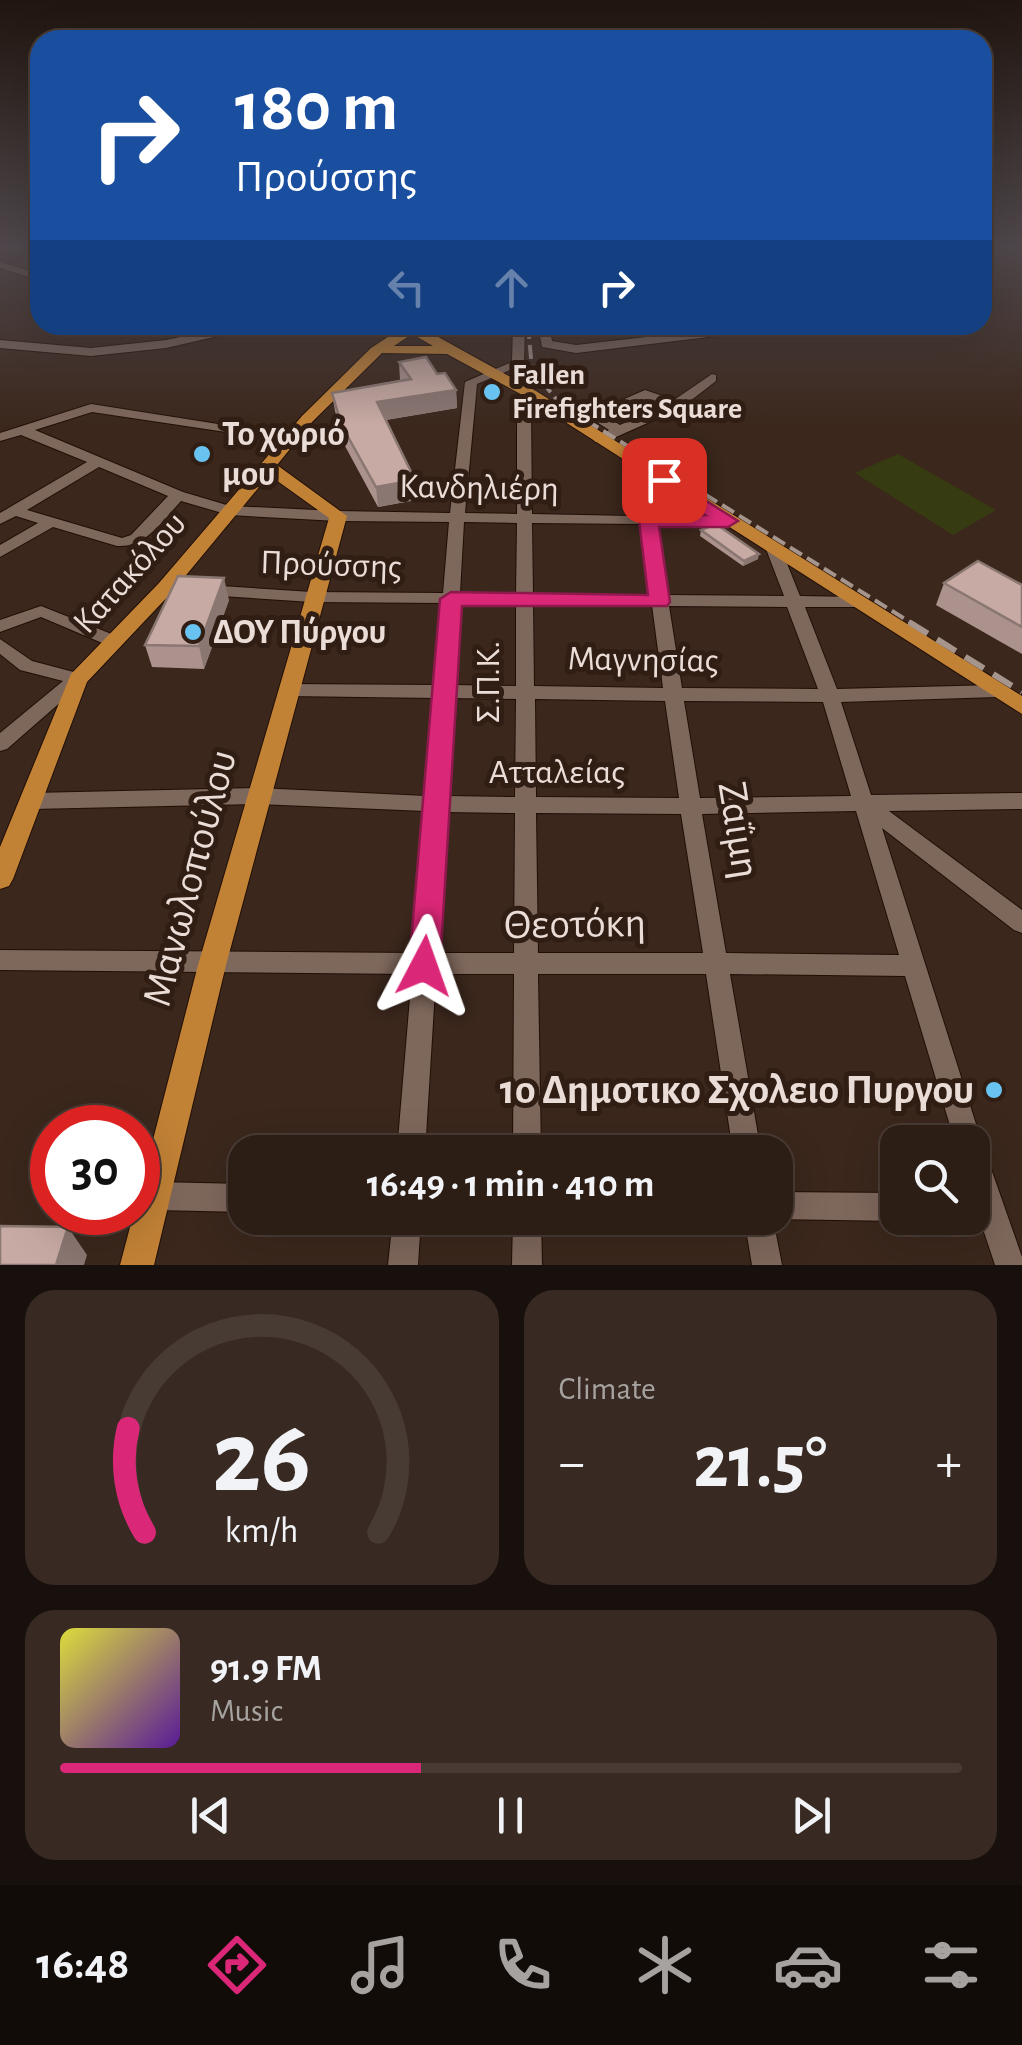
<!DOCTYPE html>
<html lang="en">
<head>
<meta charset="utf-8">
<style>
  body { margin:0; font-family:"Alegreya Sans",sans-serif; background:#382a22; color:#f1f3f6; height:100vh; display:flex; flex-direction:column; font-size:38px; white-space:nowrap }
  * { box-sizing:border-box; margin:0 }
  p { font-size:32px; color:#a6a2a0 }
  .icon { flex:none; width:55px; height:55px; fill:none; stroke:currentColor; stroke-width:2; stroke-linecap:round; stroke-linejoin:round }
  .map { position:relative; height:1265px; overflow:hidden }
  .drawer { display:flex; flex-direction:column; gap:25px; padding:25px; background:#18100c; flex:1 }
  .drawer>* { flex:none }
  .top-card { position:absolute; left:30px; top:30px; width:962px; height:305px; border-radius:30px; box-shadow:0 10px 40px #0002,0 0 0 2px #483b34; background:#1a4fa0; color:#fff; overflow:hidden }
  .tools { position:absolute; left:880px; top:1125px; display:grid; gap:20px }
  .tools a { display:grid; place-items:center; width:110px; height:110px; border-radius:20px; background:#2c1d15; box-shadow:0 10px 40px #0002,0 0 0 2px #483b34; font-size:50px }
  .speed { position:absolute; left:30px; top:1105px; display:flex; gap:20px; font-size:50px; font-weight:700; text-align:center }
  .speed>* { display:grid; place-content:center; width:130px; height:130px; border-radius:50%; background:#2c1d15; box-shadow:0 10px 40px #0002,0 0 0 2px #483b34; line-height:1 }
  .speed .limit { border:15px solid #d22; background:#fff; color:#111 }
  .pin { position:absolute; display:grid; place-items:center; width:85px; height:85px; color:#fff; margin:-42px; border-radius:20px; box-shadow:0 5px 15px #0006 }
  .me { position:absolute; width:110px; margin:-55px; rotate:4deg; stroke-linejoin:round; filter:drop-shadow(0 0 8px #0008) }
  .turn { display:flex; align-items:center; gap:35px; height:210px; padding:0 40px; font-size:45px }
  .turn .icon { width:130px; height:130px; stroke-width:2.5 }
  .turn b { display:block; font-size:70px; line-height:85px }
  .lanes { display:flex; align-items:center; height:95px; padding:0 40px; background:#0003; justify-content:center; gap:50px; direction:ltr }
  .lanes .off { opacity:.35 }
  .big { font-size:75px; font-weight:700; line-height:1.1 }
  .drawer .card { flex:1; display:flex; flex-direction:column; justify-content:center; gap:15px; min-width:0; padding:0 35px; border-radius:30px; background:#382a22 }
  .drawer .dial { align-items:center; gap:0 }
  .dial svg { height:260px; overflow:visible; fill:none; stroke:#483b34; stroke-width:7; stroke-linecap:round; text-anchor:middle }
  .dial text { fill:#f1f3f6; stroke:none }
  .song { display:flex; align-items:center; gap:30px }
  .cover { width:120px; height:120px; border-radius:15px; background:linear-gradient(135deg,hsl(60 70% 55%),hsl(270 70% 35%)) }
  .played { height:10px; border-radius:5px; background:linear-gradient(90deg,#db2777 40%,#483b34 40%) }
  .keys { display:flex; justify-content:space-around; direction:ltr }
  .heat { display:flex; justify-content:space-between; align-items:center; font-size:55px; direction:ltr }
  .drawer .tiles { flex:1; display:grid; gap:25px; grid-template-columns:1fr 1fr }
  .card:last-child { grid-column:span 2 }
  .trip { position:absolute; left:228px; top:1135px; width:565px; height:100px; border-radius:30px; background:#2c1d15; box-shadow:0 10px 40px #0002,0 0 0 2px #483b34; font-weight:700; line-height:100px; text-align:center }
  .tabs { display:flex; height:160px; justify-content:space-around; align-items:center; background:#120c08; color:#a6a2a0 }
  .tabs .icon { width:70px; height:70px }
  .tabs .current { color:#db2777 }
  .tabs b { font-size:45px; color:#f1f3f6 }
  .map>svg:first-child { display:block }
  .green { fill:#373b12 }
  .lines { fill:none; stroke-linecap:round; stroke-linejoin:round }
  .minor-casing { stroke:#210f06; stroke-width:2 }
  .major-casing { stroke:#210f06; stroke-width:2 }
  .minor { fill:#7e675b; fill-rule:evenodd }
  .major { fill:#c28236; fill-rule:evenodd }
  .rail-far1 { stroke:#a5958d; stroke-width:4; stroke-dasharray:14 6; stroke-linecap:butt }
  .rail { stroke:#a5958d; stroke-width:6; stroke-dasharray:22 11; stroke-linecap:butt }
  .wall { fill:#ab928c }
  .shaded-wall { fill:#8b7772 }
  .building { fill:#c7aaa3; stroke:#8b7772; stroke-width:2.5 }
  .route { fill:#db2777; stroke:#8e194d; stroke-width:2.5 }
  .poi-dot { fill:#69c3f1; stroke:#301d13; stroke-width:4 }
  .labels { text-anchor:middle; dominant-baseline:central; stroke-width:10; stroke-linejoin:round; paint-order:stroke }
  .far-poi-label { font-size:30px; font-weight:bold; fill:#eadcd6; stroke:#301d13; text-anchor:start }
  .poi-label { font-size:35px; font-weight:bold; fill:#eadcd6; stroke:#301d13; text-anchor:start }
  .street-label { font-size:35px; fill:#eadcd6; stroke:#301d13 }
  .near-street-label { font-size:42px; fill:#eadcd6; stroke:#301d13 }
  .near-poi-label { font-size:42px; font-weight:bold; fill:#eadcd6; stroke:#301d13; text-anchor:end }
</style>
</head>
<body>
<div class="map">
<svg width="1022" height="1265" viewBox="0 0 1022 1265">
  <rect width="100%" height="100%" fill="#3b271c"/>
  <path class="green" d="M898 454 996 510 953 535 855 473Z"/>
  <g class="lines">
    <g class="minor-casing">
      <g id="minor">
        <path d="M0 262 40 274V280L0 268Z"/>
        <path d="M238 325H325L319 328 240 331 166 348 91 356 0 348V340L91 348 166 340Z"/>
        <path d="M513 325H525L524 364 477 384 465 513 517 514V402L526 391H536L537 394 531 403 532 514 733 518 736 521 728 526 656 525 667 595 784 596 766 549 768 546H780L800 596 855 597 863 602 855 607H805L837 689 997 685 1006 691 997 697 841 702 871 795 1022 793V809L889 811 1022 910V933L1014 930 882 828 982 1143 1022 1257V1265H995L972 1196V1142H955L905 976 730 974 761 1152H733L706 974H538L541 1152H513L514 974H436L425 1152H397L412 974 0 970V950L414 953 425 811 258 804 32 809 25 807 22 801 25 795 32 793 258 788 426 796 435 698 288 696 279 690 288 684 436 685 442 603 312 602 206 595 198 590 206 585 312 592 443 593 449 522 338 521 229 515 181 501C163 520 146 548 117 546L53 527 0 557V545L38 523 16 516 0 524V513L87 462 21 435 0 441V433L91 404 288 435 293 436V442L92 412 35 430 183 492 230 506 338 511 450 513 465 382 512 362ZM99 467 168 496 131 535 122 538 27 510ZM464 522 517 523 516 594 460 593ZM532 523 641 524 650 595 533 594ZM459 604H516V686L454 685ZM533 604 652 605 663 688 534 686ZM669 606 787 607 818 689 682 688ZM453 698 516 699 515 797 447 796ZM535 699 665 701 679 798 536 797ZM684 701 823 702 851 796 700 798ZM856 811 899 955 726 953 702 814ZM446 812 515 813 514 953H437ZM536 813 681 814 703 953H538Z"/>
        <path d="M538 325 627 328 633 331 627 334 550 331 552 341 576 345 752 325H788L782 328 576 353 542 347Z"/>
        <path d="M712 374 716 375V381L681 408 605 442H595L593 439 609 430 592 419V413L645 390 674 400ZM646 399 664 405 620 425 607 417Z"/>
        <path d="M41 606 119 637 122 641 119 645H107L41 617 0 632V620Z"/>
        <path d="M0 639 32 661 85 675 87 679 7 749 0 751V733L63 681 20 670 0 654Z"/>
        <path d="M156 1182 245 1184V1212L156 1210 146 1206 142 1196 146 1186Z"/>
        <path d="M775 1192 898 1193V1218H907L898 1221 773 1219 782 1265H752L744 1218H775Z"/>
        <path d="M393 1218H421L418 1265H388Z"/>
        <path d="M513 1218H541L542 1265H512Z"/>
      </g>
    </g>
    <g class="major-casing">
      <path id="major" d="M406 325H425L422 328 536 391 1022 696V714L526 397 447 354 382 353 312 422 277 465 347 516 226 965 154 1265H120L134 1212H138V1198L198 965 329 518 269 475 173 591 87 682 13 879 9 886 0 889V847L71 674 159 583 302 416 371 348ZM412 334 433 346H394Z"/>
    </g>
    <use href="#minor" class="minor"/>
    <use href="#major" class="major"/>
    <path class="rail-far1" d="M528 325 532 369 560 404 913 624"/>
    <path class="rail" d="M909 622 1022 692"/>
  </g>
  <g class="wall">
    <path d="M399 362 437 374 456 390 457 408 386 420 416 500 378 507 345 446 335 411 332 393 400 380Z"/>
    <path d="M701 530 758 559 743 566 700 536Z"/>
    <path d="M944 583 1022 585V654L936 605Z"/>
    <path d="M229 600 204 669 152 667 145 645Z"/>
  </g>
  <g class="shaded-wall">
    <path d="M456 390 457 408 379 421 377 402Z"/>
    <path d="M415 480 416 500 378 507 376 487Z"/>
    <path d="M759 554 758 559 743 566 744 561Z"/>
    <path d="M224 578 229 600 204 669 199 646Z"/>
    <path d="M68 1227 87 1255 84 1265H56Z"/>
  </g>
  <g class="building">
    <path d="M426 357 437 374 445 373 456 390 377 402 415 480 376 487 342 426 332 393 411 379 399 362Z"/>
    <path d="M716 524 759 554 744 561 701 530Z"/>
    <path d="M978 561 1022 585V627L944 583Z"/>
    <path d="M178 576 224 578 199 646 145 645Z"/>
    <path d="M0 1226 68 1227 56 1265H0Z"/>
  </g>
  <linearGradient id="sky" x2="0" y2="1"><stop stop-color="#20150f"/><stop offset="0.58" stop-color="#4f474b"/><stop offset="1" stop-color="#4f474b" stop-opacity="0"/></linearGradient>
  <rect width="1022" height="426" fill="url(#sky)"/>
  <path class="route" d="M664 474 738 521 728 527H659L670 602 667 606H462L440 966 436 976 424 980 413 976 409 966 440 599 451 592 648 595 639 520 641 516 705 515 658 484V476Z"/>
  <g class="poi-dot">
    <circle cx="492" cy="392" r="10"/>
    <circle cx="202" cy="454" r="10"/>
    <circle cx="193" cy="632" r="10"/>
    <circle cx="994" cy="1090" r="10"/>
  </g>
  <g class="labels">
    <g class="far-poi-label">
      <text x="512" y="375">Fallen<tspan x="512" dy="34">Firefighters Square</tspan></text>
    </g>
    <g class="poi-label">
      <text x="222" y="434">Το χωριό<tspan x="222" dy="40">μου</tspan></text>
      <text x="213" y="632">ΔΟΥ Πύργου</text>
    </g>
    <g class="street-label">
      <text transform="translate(479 488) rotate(1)">Κανδηλιέρη</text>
      <text transform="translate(331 565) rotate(2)">Προύσσης</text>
      <text transform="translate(130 573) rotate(-48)">Κατακόλου</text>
      <text transform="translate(643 660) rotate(1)">Μαγνησίας</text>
      <text transform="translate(488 682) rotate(-90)">Σ.Π.Κ.</text>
      <text x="557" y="772">Ατταλείας</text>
    </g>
    <g class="near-street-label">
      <text transform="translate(739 830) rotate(81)">Ζαΐμη</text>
      <text transform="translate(190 878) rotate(-75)">Μανωλοπούλου</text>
      <text transform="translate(575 924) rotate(-1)">Θεοτόκη</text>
    </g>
    <g class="near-poi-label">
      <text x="974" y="1090">1ο Δημοτικο Σχολειο Πυργου</text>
    </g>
  </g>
</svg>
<div class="tools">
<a><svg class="icon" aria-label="search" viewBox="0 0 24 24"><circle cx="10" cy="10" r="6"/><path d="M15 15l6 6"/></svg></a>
</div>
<div class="speed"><div class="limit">30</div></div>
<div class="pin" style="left:664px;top:480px;background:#d93025"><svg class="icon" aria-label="arrive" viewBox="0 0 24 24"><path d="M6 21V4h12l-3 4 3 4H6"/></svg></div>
<svg class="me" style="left:424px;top:966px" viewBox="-20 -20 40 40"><path d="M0-17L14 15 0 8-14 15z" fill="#db2777" stroke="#fff" stroke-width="4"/></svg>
<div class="trip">16:49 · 1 min · 410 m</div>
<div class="top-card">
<div class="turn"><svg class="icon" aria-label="right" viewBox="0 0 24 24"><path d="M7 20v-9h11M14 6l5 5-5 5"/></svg><div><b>180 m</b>Προύσσης</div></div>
<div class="lanes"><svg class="icon off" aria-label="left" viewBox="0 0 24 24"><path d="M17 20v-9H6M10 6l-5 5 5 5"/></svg><svg class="icon off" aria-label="ahead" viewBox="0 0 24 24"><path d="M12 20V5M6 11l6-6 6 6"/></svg><svg class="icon" aria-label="right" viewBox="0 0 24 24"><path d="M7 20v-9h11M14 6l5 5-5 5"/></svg></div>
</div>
</div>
<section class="drawer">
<div class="tiles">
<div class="card dial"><svg viewBox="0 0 100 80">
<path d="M14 69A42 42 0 1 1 86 69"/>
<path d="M14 69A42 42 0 0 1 9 37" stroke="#db2777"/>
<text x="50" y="56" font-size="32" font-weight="700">26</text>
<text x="50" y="72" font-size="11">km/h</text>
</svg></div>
<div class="card"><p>Climate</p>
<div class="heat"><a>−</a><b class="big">21.5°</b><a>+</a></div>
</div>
<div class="card">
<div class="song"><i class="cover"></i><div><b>91.9 FM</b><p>Music</p></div></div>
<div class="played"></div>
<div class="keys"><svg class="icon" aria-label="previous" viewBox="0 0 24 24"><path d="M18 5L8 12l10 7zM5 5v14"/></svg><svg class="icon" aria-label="pause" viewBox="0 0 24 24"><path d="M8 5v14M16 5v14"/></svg><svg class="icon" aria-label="next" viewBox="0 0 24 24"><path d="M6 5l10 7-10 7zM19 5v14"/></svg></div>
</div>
</div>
</section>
<nav class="tabs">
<b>16:48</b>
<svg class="icon current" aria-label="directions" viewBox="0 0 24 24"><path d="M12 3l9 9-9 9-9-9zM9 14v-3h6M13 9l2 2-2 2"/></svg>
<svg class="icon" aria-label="music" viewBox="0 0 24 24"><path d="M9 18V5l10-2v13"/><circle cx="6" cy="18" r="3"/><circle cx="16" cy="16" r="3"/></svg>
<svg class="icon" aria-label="phone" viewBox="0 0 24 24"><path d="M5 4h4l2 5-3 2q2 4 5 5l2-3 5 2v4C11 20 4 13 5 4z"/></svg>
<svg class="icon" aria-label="climate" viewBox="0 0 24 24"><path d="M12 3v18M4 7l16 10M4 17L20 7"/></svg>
<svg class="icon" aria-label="car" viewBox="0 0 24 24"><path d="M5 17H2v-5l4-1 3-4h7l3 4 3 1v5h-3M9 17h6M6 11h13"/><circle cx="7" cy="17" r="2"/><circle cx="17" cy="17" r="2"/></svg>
<svg class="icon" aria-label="filters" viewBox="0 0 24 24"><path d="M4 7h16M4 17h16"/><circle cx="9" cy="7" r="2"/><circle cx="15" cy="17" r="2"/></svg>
</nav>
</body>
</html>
